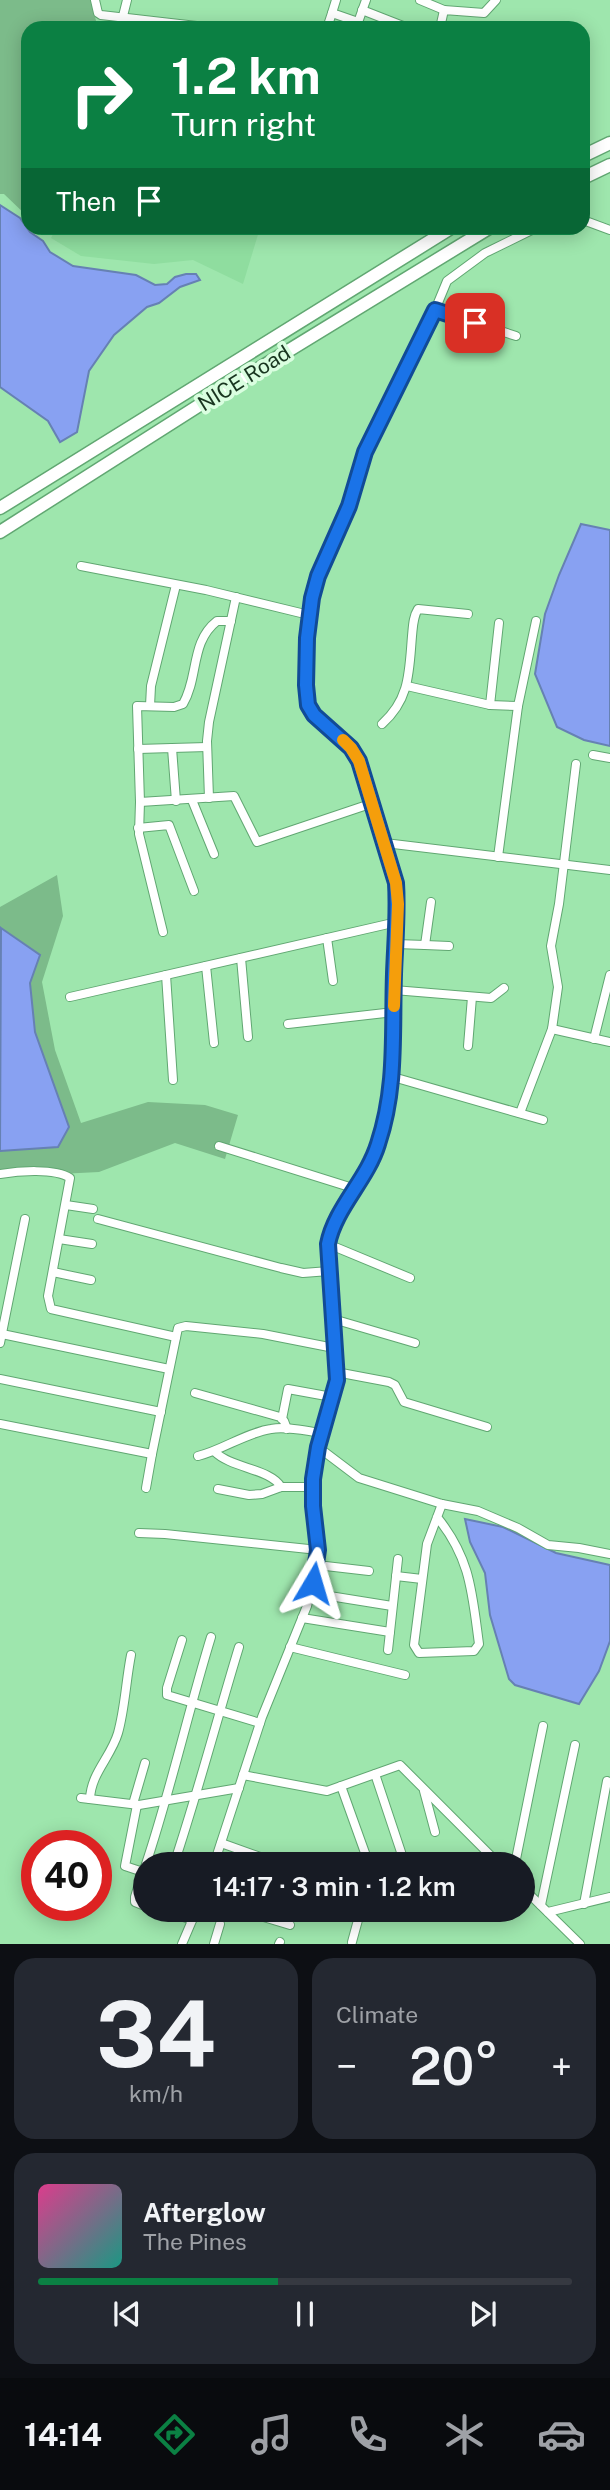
<!DOCTYPE html>
<html lang="en">
<head>
<meta charset="utf-8">
<style>
  body { margin:0; font-family:"Public Sans",sans-serif; background:#242831; color:#f1f3f6; height:100vh; display:flex; flex-direction:column; font-size:26px; white-space:nowrap }
  * { box-sizing:border-box; margin:0 }
  p { font-size:23px; color:#9ea1a6 }
  .icon { flex:none; width:38px; height:38px; fill:none; stroke:currentColor; stroke-width:2; stroke-linecap:round; stroke-linejoin:round }
  .map { position:relative; height:1944px; overflow:hidden }
  .panel { display:flex; flex-direction:column; gap:14px; padding:14px; background:#0d0f14; flex:1 }
  .panel>* { flex:none }
  .banner { position:absolute; left:21px; top:21px; width:569px; height:214px; border-radius:21px; box-shadow:0 4px 18px #0003; background:#0b8043; color:#fff; overflow:hidden }
  .speed { position:absolute; left:21px; top:1830px; display:flex; gap:14px; font-size:35px; font-weight:700; text-align:center }
  .speed>* { display:grid; place-content:center; width:91px; height:91px; border-radius:50%; background:#171b24; box-shadow:0 4px 18px #0003; line-height:1 }
  .speed .limit { border:10px solid #d22; background:#fff; color:#111 }
  .pin { position:absolute; display:grid; place-items:center; width:60px; height:60px; color:#fff; margin:-30px; border-radius:14px; box-shadow:0 4px 10px #0006 }
  .me { position:absolute; width:77px; margin:-38px; rotate:7deg; stroke-linejoin:round; filter:drop-shadow(0 0 5px #0008) }
  .turn { display:flex; align-items:center; gap:24px; height:147px; padding:0 35px; font-size:32px }
  .turn .icon { width:91px; height:91px; stroke-width:2.5 }
  .turn b { display:block; font-size:49px; line-height:60px }
  .then { display:flex; align-items:center; height:66px; padding:0 35px; background:#0003; gap:14px; font-size:26px }
  .big { font-size:52px; font-weight:600; line-height:1.1 }
  .panel .widget { flex:1; display:flex; flex-direction:column; justify-content:center; gap:10px; min-width:0; padding:0 24px; border-radius:21px; background:#242831 }
  .panel .dial { align-items:center; gap:0 }
  .dial b { font-size:91px; line-height:1 }
  .song { display:flex; align-items:center; gap:21px }
  .cover { width:84px; height:84px; border-radius:10px; background:linear-gradient(135deg,hsl(330 70% 55%),hsl(170 70% 35%)) }
  .played { height:7px; border-radius:4px; background:linear-gradient(90deg,#0b8043 45%,#363941 45%) }
  .keys { display:flex; justify-content:space-around; direction:ltr }
  .heat { display:flex; justify-content:space-between; align-items:center; font-size:38px; direction:ltr }
  .panel .tiles { flex:1; display:grid; gap:14px; grid-template-columns:1fr 1fr }
  .widget:last-child { grid-column:span 2 }
  .trip { position:absolute; left:133px; top:1852px; width:402px; height:70px; border-radius:35px; background:#171b24; box-shadow:0 4px 18px #0003; font-weight:600; line-height:70px; text-align:center }
  .menu { display:flex; height:112px; justify-content:space-around; align-items:center; background:#090b0e; color:#9ea1a6 }
  .menu .icon { width:49px; height:49px }
  .menu .on { color:#0b8043 }
  .menu b { font-size:32px; color:#f1f3f6 }
  .map>svg:first-child { display:block }
  .built { fill:#8fdd9f }
  .green { fill:#7cbb8a }
  .water { fill:#88a1f2; stroke:#6681b3; stroke-width:2 }
  .lines { fill:none; stroke-linecap:round; stroke-linejoin:round }
  .minor-casing { stroke:#61a772; stroke-width:10 }
  .highway-casing { stroke:#61a772; stroke-width:15 }
  .minor { stroke:#fff; stroke-width:8 }
  .highway { stroke:#fff; stroke-width:12 }
  .route-casing { stroke:#114b97; stroke-width:18 }
  .route { stroke:#1a73e8; stroke-width:12 }
  .slow { stroke:#f59e0b; stroke-width:12 }
  .labels { text-anchor:middle; dominant-baseline:central; stroke-width:7; stroke-linejoin:round; paint-order:stroke }
  .street-label { font-size:21px; fill:#18351f; stroke:#dafee0 }
</style>
</head>
<body>
<div class="map">
<svg width="610" height="1944" viewBox="0 0 610 1944">
  <rect width="100%" height="100%" fill="#9ee6ad"/>
  <path class="built" d="M56 228H260L243 284 193 260 154 264 81 256 51 238Z"/>
  <g class="green">
    <path d="M0 0H91L97 25V28H28V217L4 194H0Z"/>
    <path d="M57 875 63 916 42 982 55 1050 81 1123 148 1102 205 1105 238 1115 225 1159 175 1143 99 1172 0 1177V1151L57 1147 68 1127 35 1032 30 983 40 955 0 928V907Z"/>
  </g>
  <g class="water">
    <path d="M0 205 20 218 30 232 43 241 50 252 73 266 136 275 155 285 167 284 175 277 186 274H196L200 280 180 287 159 303 147 307 114 335 89 371 77 432 60 442 48 421 0 387Z"/>
    <path d="M581 524 610 530V746L584 740 557 727 535 674 545 614 559 575Z"/>
    <path d="M1 928 40 955 30 983 35 1032 69 1127 58 1147 0 1151Z"/>
    <path d="M465 1519 503 1527 556 1553 610 1565V1641L599 1671 579 1704 515 1685 509 1679 490 1615 485 1573 470 1542Z"/>
  </g>
  <g class="lines">
    <g class="minor-casing">
      <g id="minor">
        <path d="M95 0 98 13 101 15 214 28"/>
        <path d="M336 0 332 13 358 22"/>
        <path d="M420 0 444 10"/>
        <path d="M362 10 408 28"/>
        <path d="M120 28 127 0"/>
        <path d="M327 28 332 13"/>
        <path d="M356 28 366 0"/>
        <path d="M440 28 444 10 484 13 496 0"/>
        <path d="M583 220 610 230"/>
        <path d="M435 310 516 336"/>
        <path d="M81 566 206 590 309 615"/>
        <path d="M231 621H217C190 642 199 677 183 704L174 707 137 706 140 802 234 796 257 842 373 803"/>
        <path d="M499 623 490 705 518 706 536 621"/>
        <path d="M407 686 490 705"/>
        <path d="M150 706 151 686 176 585"/>
        <path d="M382 724C410 699 409 672 412 636 413 626 413 617 418 609L468 614"/>
        <path d="M172 748 207 747"/>
        <path d="M138 749 172 748 176 801"/>
        <path d="M593 755 610 758"/>
        <path d="M209 798 207 741 209 722 236 597"/>
        <path d="M192 800 214 854"/>
        <path d="M140 802 139 834 163 932"/>
        <path d="M138 828 169 825 194 891"/>
        <path d="M385 843 610 870"/>
        <path d="M498 857 518 706"/>
        <path d="M327 938 333 981"/>
        <path d="M396 944 425 945 431 902"/>
        <path d="M425 945 449 946"/>
        <path d="M241 958 248 1037"/>
        <path d="M206 966 214 1043"/>
        <path d="M166 975 173 1080"/>
        <path d="M394 990 491 998 504 988"/>
        <path d="M70 997 397 922"/>
        <path d="M288 1024 394 1012"/>
        <path d="M552 1029 610 1042"/>
        <path d="M594 1039 610 975"/>
        <path d="M468 1046 472 997"/>
        <path d="M393 1077 543 1120"/>
        <path d="M520 1113 552 1029 558 987 551 946 559 904 576 764"/>
        <path d="M219 1146 356 1189"/>
        <path d="M0 1174C18 1171 55 1168 70 1178L48 1296 51 1309 176 1337"/>
        <path d="M66 1205 93 1209"/>
        <path d="M98 1219 281 1268 303 1273 329 1271"/>
        <path d="M59 1239 92 1244"/>
        <path d="M328 1244 410 1278"/>
        <path d="M53 1272 91 1280"/>
        <path d="M333 1319 415 1343"/>
        <path d="M2 1334 169 1369"/>
        <path d="M0 1343 25 1219"/>
        <path d="M336 1372 389 1382 395 1385 404 1402 487 1427"/>
        <path d="M0 1379 161 1412"/>
        <path d="M195 1393 280 1417 284 1421 287 1429"/>
        <path d="M282 1419 288 1389 332 1397"/>
        <path d="M0 1424 152 1454 178 1328 186 1326 263 1334 334 1348"/>
        <path d="M318 1447 359 1478 442 1504 478 1511 518 1528 548 1545 579 1548 610 1554"/>
        <path d="M215 1452C231 1468 271 1469 281 1487"/>
        <path d="M198 1456C223 1450 245 1433 271 1429 287 1426 306 1431 322 1433"/>
        <path d="M146 1488 152 1454"/>
        <path d="M218 1489 249 1495 262 1494 281 1487H313"/>
        <path d="M437 1517C471 1559 472 1593 479 1644L474 1651 419 1653 414 1645 427 1544 442 1504"/>
        <path d="M139 1533 165 1534 318 1550"/>
        <path d="M317 1565 369 1571"/>
        <path d="M396 1576 422 1579"/>
        <path d="M311 1593 392 1606"/>
        <path d="M302 1618 390 1632"/>
        <path d="M182 1640 167 1688V1695L260 1723"/>
        <path d="M290 1647 405 1675"/>
        <path d="M388 1650 398 1559"/>
        <path d="M375 1774 404 1861"/>
        <path d="M243 1775 327 1791 400 1765 499 1864"/>
        <path d="M341 1786 369 1864"/>
        <path d="M424 1791 435 1832"/>
        <path d="M81 1798 139 1805 239 1788"/>
        <path d="M90 1799C91 1773 111 1757 118 1733 125 1708 126 1680 131 1655"/>
        <path d="M133 1804 145 1763"/>
        <path d="M137 1805 125 1866 143 1872"/>
        <path d="M221 1843 280 1864"/>
        <path d="M146 1864C171 1789 188 1712 211 1637"/>
        <path d="M174 1864C198 1792 217 1719 239 1647"/>
        <path d="M214 1864 262 1717 307 1606 317 1565 313 1479 318 1447 337 1380 328 1244C335 1208 367 1180 378 1144 397 1087 392 1033 394 974 395 944 399 913 396 883L359 761 351 748 315 715 308 705 307 638 312 598 318 576 349 506 365 452 428 327 447 281 485 253 536 228"/>
        <path d="M515 1864 543 1726"/>
        <path d="M144 1868 135 1897V1902L145 1906"/>
        <path d="M523 1888 580 1944"/>
        <path d="M584 1904 607 1781"/>
        <path d="M541 1905 575 1745"/>
        <path d="M161 1909 192 1920"/>
        <path d="M237 1909 290 1925"/>
        <path d="M548 1912 610 1897"/>
        <path d="M352 1942 361 1909"/>
        <path d="M182 1944 197 1909"/>
        <path d="M214 1944 220 1924"/>
        <path d="M279 1944 280 1942"/>
      </g>
    </g>
    <g class="highway-casing">
      <g id="highway">
        <path d="M583 156 610 143"/>
        <path d="M583 178 610 165"/>
        <path d="M0 508 451 228"/>
        <path d="M0 532 206 401 489 228"/>
      </g>
    </g>
    <use href="#minor" class="minor"/>
    <use href="#highway" class="highway"/>
  </g>
  <g class="lines">
    <g class="route-casing">
      <path id="route" d="M313 1583 318 1550 313 1506V1479L318 1447 337 1380 328 1244C335 1208 367 1180 378 1144 397 1087 392 1033 394 974 395 944 398 913 396 883L359 761 351 748 314 715 308 705 306 685 307 638 312 598 318 576 349 506 365 452 435 310 475 323"/>
    </g>
    <use href="#route" class="route"/>
    <path class="slow" d="M343 740 351 748 359 761 396 883 398 904 394 1006"/>
  </g>
  <g class="labels">
    <g class="street-label">
      <text transform="translate(244 378) rotate(-32)">NICE Road</text>
    </g>
  </g>
</svg>
<div class="speed"><div class="limit">40</div></div>
<div class="pin" style="left:475px;top:323px;background:#d93025"><svg class="icon" aria-label="arrive" viewBox="0 0 24 24"><path d="M6 21V4h12l-3 4 3 4H6"/></svg></div>
<svg class="me" style="left:313px;top:1583px" viewBox="-20 -20 40 40"><path d="M0-17L14 15 0 8-14 15z" fill="#1a73e8" stroke="#fff" stroke-width="4"/></svg>
<div class="trip">14:17 · 3 min · 1.2 km</div>
<div class="banner">
<div class="turn"><svg class="icon" aria-label="right" viewBox="0 0 24 24"><path d="M7 20v-9h11M14 6l5 5-5 5"/></svg><div><b>1.2 km</b>Turn right</div></div>
<div class="then">Then<svg class="icon" aria-label="arrive" viewBox="0 0 24 24"><path d="M6 21V4h12l-3 4 3 4H6"/></svg></div>
</div>
</div>
<section class="panel">
<div class="tiles">
<div class="widget dial"><b>34</b><p>km/h</p></div>
<div class="widget"><p>Climate</p>
<div class="heat"><a>−</a><b class="big">20°</b><a>+</a></div>
</div>
<div class="widget">
<div class="song"><i class="cover"></i><div><b>Afterglow</b><p>The Pines</p></div></div>
<div class="played"></div>
<div class="keys"><svg class="icon" aria-label="previous" viewBox="0 0 24 24"><path d="M18 5L8 12l10 7zM5 5v14"/></svg><svg class="icon" aria-label="pause" viewBox="0 0 24 24"><path d="M8 5v14M16 5v14"/></svg><svg class="icon" aria-label="next" viewBox="0 0 24 24"><path d="M6 5l10 7-10 7zM19 5v14"/></svg></div>
</div>
</div>
</section>
<nav class="menu">
<b>14:14</b>
<svg class="icon on" aria-label="directions" viewBox="0 0 24 24"><path d="M12 3l9 9-9 9-9-9zM9 14v-3h6M13 9l2 2-2 2"/></svg>
<svg class="icon" aria-label="music" viewBox="0 0 24 24"><path d="M9 18V5l10-2v13"/><circle cx="6" cy="18" r="3"/><circle cx="16" cy="16" r="3"/></svg>
<svg class="icon" aria-label="phone" viewBox="0 0 24 24"><path d="M5 4h4l2 5-3 2q2 4 5 5l2-3 5 2v4C11 20 4 13 5 4z"/></svg>
<svg class="icon" aria-label="climate" viewBox="0 0 24 24"><path d="M12 3v18M4 7l16 10M4 17L20 7"/></svg>
<svg class="icon" aria-label="car" viewBox="0 0 24 24"><path d="M5 17H2v-5l4-1 3-4h7l3 4 3 1v5h-3M9 17h6M6 11h13"/><circle cx="7" cy="17" r="2"/><circle cx="17" cy="17" r="2"/></svg>
</nav>
</body>
</html>
